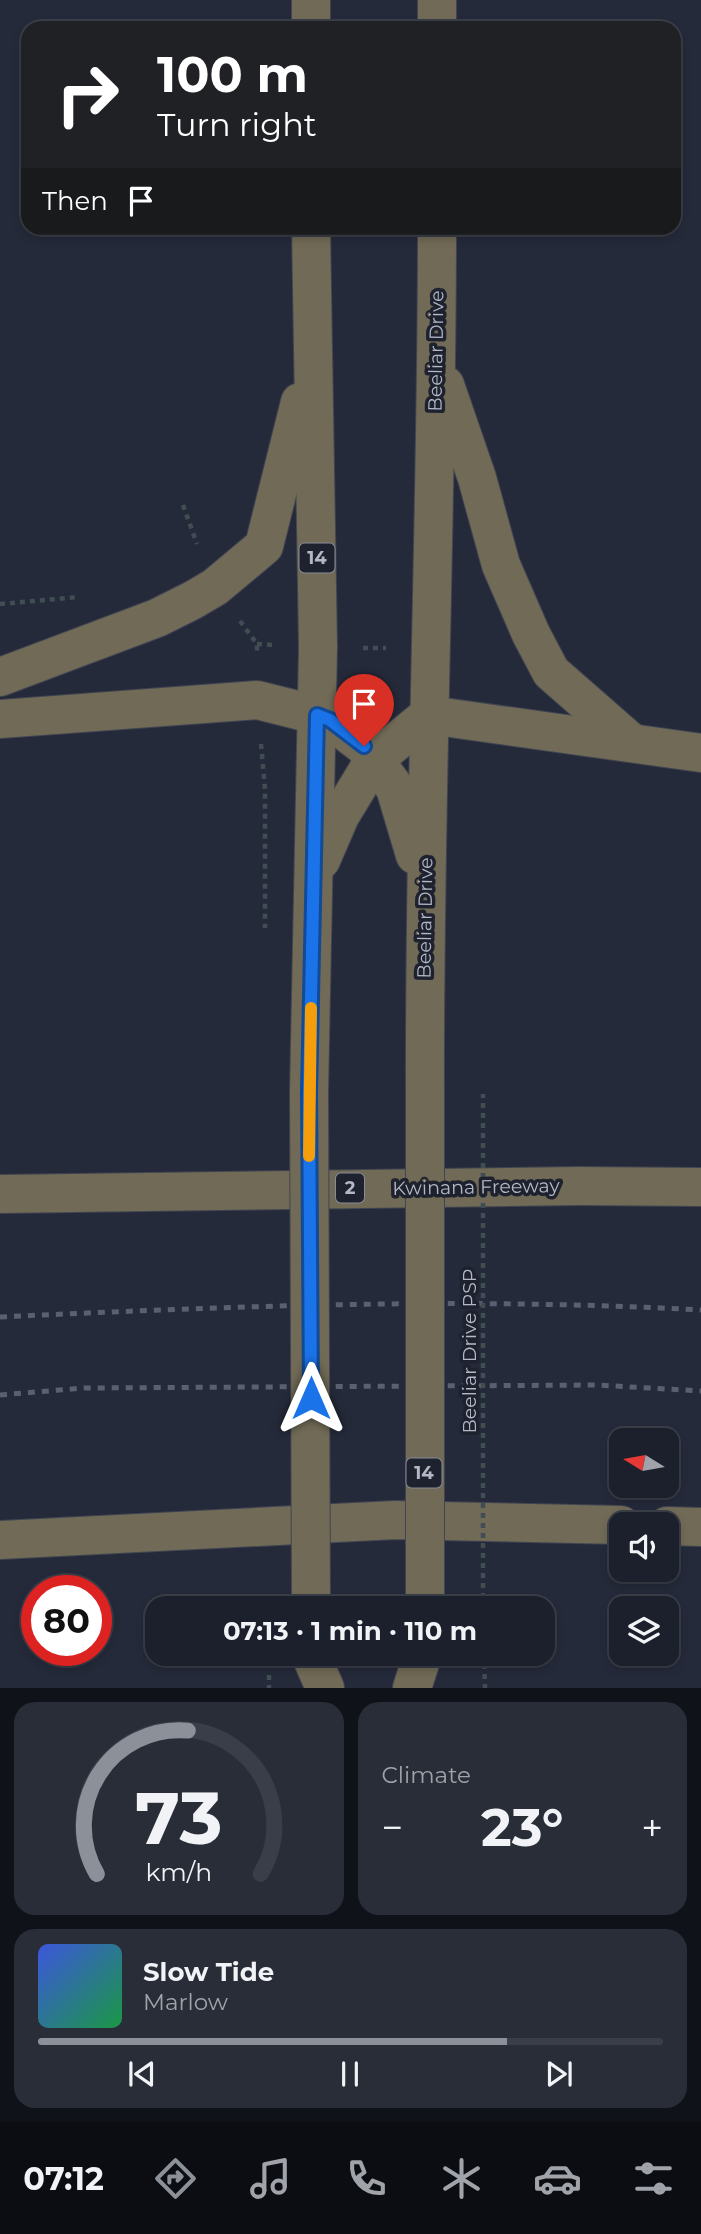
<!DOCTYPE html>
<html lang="en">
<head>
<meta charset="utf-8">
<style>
  body { margin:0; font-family:Montserrat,sans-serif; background:#292d38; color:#f1f3f6; height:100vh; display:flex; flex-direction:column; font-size:26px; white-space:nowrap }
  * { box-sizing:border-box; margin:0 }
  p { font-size:23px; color:#a0a3a9 }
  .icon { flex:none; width:38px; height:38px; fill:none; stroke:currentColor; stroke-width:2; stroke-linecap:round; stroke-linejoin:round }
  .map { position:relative; height:1688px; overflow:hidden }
  .panel { display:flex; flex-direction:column; gap:14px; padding:14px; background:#0f1218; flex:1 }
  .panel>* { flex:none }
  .banner { position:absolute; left:21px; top:21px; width:660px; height:214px; border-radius:21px; box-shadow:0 4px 10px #0003,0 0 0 2px #3a3e48; background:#202124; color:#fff; overflow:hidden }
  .needle { width:46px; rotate:281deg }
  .tools { position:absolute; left:609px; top:1428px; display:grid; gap:14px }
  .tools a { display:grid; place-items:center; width:70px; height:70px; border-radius:14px; background:#1c202c; box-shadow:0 4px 10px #0003,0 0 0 2px #3a3e48; font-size:35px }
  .speed { position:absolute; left:21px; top:1575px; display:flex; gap:14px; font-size:35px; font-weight:700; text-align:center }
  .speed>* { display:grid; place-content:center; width:91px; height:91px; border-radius:50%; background:#1c202c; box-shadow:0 4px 10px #0003,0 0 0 2px #3a3e48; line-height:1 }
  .speed .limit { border:10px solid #d22; background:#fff; color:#111 }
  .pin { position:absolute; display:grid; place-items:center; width:60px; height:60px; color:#fff; margin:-72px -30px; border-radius:50% 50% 50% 0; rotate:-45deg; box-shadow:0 0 7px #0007 }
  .pin .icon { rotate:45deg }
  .me { position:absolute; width:77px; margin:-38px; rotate:0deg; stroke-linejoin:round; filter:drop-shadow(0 0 5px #0008) }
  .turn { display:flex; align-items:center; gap:24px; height:147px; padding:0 21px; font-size:32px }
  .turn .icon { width:91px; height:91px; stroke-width:2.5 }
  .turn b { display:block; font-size:49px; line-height:60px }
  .then { display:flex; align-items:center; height:66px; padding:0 21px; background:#0003; gap:14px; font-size:26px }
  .big { font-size:52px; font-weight:700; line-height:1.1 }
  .panel .widget { flex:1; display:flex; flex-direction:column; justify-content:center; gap:10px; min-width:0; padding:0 24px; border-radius:21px; background:#292d38 }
  .panel .dial { align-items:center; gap:0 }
  .dial svg { height:182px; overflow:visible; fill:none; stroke:#3a3e48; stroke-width:7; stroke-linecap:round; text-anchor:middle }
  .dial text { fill:#f1f3f6; stroke:none }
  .song { display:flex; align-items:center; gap:21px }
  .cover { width:84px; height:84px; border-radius:10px; background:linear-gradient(135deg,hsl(230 70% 55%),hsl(140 70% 35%)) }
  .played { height:7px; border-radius:4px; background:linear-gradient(90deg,#8c9099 75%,#3a3e48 75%) }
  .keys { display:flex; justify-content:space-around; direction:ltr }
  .heat { display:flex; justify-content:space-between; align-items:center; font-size:38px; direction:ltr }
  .panel .tiles { flex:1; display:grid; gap:14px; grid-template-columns:1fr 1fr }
  .widget:last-child { grid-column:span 2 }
  .trip { position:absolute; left:145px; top:1596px; width:410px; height:70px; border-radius:21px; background:#1c202c; box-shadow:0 4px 10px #0003,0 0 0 2px #3a3e48; font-weight:700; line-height:70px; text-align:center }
  .tab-bar { display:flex; height:112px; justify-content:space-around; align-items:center; background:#0b0d12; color:#a0a3a9 }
  .tab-bar .icon { width:49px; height:49px }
  .tab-bar .active { color:#8c9099 }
  .tab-bar b { font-size:32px; color:#f1f3f6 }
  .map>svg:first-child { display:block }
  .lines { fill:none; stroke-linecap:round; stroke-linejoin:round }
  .highway-casing { stroke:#414552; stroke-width:40 }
  .path { stroke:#404e53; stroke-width:4.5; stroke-dasharray:5 5; stroke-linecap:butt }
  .highway { stroke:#706a56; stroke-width:38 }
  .rail { stroke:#5b6071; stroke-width:5; stroke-dasharray:7 7; stroke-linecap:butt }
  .highway-bridge-casing { stroke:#414552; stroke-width:40; stroke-linecap:butt }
  .path-bridge { stroke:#404e53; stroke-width:4.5; stroke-dasharray:5 5; stroke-linecap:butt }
  .highway-bridge { stroke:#706a56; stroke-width:38 }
  .route-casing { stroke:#114b97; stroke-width:18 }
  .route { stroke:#1a73e8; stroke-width:12 }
  .slow { stroke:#f59e0b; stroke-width:12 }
  .labels { text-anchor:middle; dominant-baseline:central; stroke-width:7; stroke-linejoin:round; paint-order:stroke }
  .shield { fill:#1e222f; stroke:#878b99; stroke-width:2 }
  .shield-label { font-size:18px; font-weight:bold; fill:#b4b8c6 }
  .street-label { font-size:19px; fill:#b4b8c6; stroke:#1e222f }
</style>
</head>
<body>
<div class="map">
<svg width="701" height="1688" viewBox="0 0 701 1688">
  <rect width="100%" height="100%" fill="#252a3a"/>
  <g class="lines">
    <g class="highway-casing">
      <g id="highway">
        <path d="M437 0V28"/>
        <path d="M311 28V0"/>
        <path d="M445 385 477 478 501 565 531 634 551 672 632 743"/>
        <path d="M0 677 157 618 193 600 215 587 264 546 300 402"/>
        <path d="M0 719 257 700 317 715 330 720 364 746 395 788 415 855"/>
        <path d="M321 860 340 816 374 760 429 715 701 753"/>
        <path d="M425 1091C424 803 437 515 437 228"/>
        <path d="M309 1092 318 647 311 228"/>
        <path d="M0 1194 578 1186 701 1187"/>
        <path d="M667 1526 701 1527"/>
        <path d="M0 1540 395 1520 621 1525"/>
        <path d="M310 1654 325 1688"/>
        <path d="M412 1688 423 1654"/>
      </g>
    </g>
    <g class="path">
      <path d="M183 505 197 544"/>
      <path d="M0 604 79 597"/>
      <path d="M240 621 257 644V655"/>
      <path d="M257 644 274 645"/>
      <path d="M363 648H386"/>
      <path d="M261 744 265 789V928"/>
      <path d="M484 1654 485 1688"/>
      <path d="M269 1675V1688"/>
    </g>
    <use href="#highway" class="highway"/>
    <g class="rail">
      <path d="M0 1317C233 1306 468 1297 701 1310"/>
      <path d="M0 1395 84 1388 597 1385 701 1391"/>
    </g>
    <g class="highway-bridge-casing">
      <g id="highway-bridge">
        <path d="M309 1092 311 1606"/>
        <path d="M425 1607V1091"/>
      </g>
    </g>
    <path class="path-bridge" d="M483 1608V1094"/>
    <use href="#highway-bridge" class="highway-bridge"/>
  </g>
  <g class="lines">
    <g class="route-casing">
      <path id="route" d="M311 1398 309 1092 317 715 330 720 364 746"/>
    </g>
    <use href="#route" class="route"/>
    <path class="slow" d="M309 1156 311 1008"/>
  </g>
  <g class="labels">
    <g class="shield">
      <rect x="299.5" y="543.5" width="35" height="29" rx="5"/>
      <rect x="336" y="1173.5" width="28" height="29" rx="5"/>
      <rect x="406.5" y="1458.5" width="35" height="29" rx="5"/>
    </g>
    <g class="shield-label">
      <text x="317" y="558">14</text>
      <text x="350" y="1188">2</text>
      <text x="424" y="1473">14</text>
    </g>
    <g class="street-label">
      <text transform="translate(436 351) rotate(-89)">Beeliar Drive</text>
      <text transform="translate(425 918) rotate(-89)">Beeliar Drive</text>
      <text transform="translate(476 1187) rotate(-1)">Kwinana Freeway</text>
      <text transform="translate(469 1351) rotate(-90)">Beeliar Drive PSP</text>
    </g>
  </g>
</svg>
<div class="tools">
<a><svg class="needle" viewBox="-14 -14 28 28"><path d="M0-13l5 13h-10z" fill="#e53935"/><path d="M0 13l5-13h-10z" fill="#a0a3a9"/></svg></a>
<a><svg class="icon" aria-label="sound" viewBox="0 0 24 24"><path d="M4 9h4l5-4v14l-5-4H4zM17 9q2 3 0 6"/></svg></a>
<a><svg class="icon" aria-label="layers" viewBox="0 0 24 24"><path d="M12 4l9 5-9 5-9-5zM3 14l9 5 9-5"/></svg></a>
</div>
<div class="speed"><div class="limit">80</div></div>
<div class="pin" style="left:364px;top:746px;background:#d93025"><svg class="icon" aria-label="arrive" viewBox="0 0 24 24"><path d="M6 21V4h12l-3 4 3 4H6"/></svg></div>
<svg class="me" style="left:311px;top:1398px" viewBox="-20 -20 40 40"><path d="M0-17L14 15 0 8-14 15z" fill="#1a73e8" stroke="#fff" stroke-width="4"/></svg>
<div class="trip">07:13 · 1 min · 110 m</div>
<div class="banner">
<div class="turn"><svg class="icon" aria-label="right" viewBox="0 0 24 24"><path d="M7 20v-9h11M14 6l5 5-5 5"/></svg><div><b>100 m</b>Turn right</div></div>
<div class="then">Then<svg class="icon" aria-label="arrive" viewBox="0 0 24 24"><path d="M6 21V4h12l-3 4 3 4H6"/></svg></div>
</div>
</div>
<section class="panel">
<div class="tiles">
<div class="widget dial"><svg viewBox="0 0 100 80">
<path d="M14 69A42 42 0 1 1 86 69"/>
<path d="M14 69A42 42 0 0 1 54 6" stroke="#8c9099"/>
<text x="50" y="56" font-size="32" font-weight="700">73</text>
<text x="50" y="72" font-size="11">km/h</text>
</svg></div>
<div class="widget"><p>Climate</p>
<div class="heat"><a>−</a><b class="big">23°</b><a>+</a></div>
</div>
<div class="widget">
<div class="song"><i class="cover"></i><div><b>Slow Tide</b><p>Marlow</p></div></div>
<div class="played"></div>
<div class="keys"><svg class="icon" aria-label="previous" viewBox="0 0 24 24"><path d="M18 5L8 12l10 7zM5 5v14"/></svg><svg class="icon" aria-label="pause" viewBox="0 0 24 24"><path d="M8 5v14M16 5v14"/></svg><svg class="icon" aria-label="next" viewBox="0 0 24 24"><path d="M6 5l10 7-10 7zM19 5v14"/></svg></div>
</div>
</div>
</section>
<nav class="tab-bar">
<b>07:12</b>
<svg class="icon active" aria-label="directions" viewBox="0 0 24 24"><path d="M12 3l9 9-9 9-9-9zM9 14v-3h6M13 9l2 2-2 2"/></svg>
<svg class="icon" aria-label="music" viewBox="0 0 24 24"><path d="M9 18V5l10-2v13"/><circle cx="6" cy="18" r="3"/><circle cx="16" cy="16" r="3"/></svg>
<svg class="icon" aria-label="phone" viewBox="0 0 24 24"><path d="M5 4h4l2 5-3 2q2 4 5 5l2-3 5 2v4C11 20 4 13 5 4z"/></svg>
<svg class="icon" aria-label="climate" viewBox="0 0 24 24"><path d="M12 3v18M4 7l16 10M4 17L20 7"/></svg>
<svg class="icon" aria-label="car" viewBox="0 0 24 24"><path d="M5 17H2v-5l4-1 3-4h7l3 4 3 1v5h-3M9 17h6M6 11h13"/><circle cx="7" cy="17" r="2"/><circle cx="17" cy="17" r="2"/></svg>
<svg class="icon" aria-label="filters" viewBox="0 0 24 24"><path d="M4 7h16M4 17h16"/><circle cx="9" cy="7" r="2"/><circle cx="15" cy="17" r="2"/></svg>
</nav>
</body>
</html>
